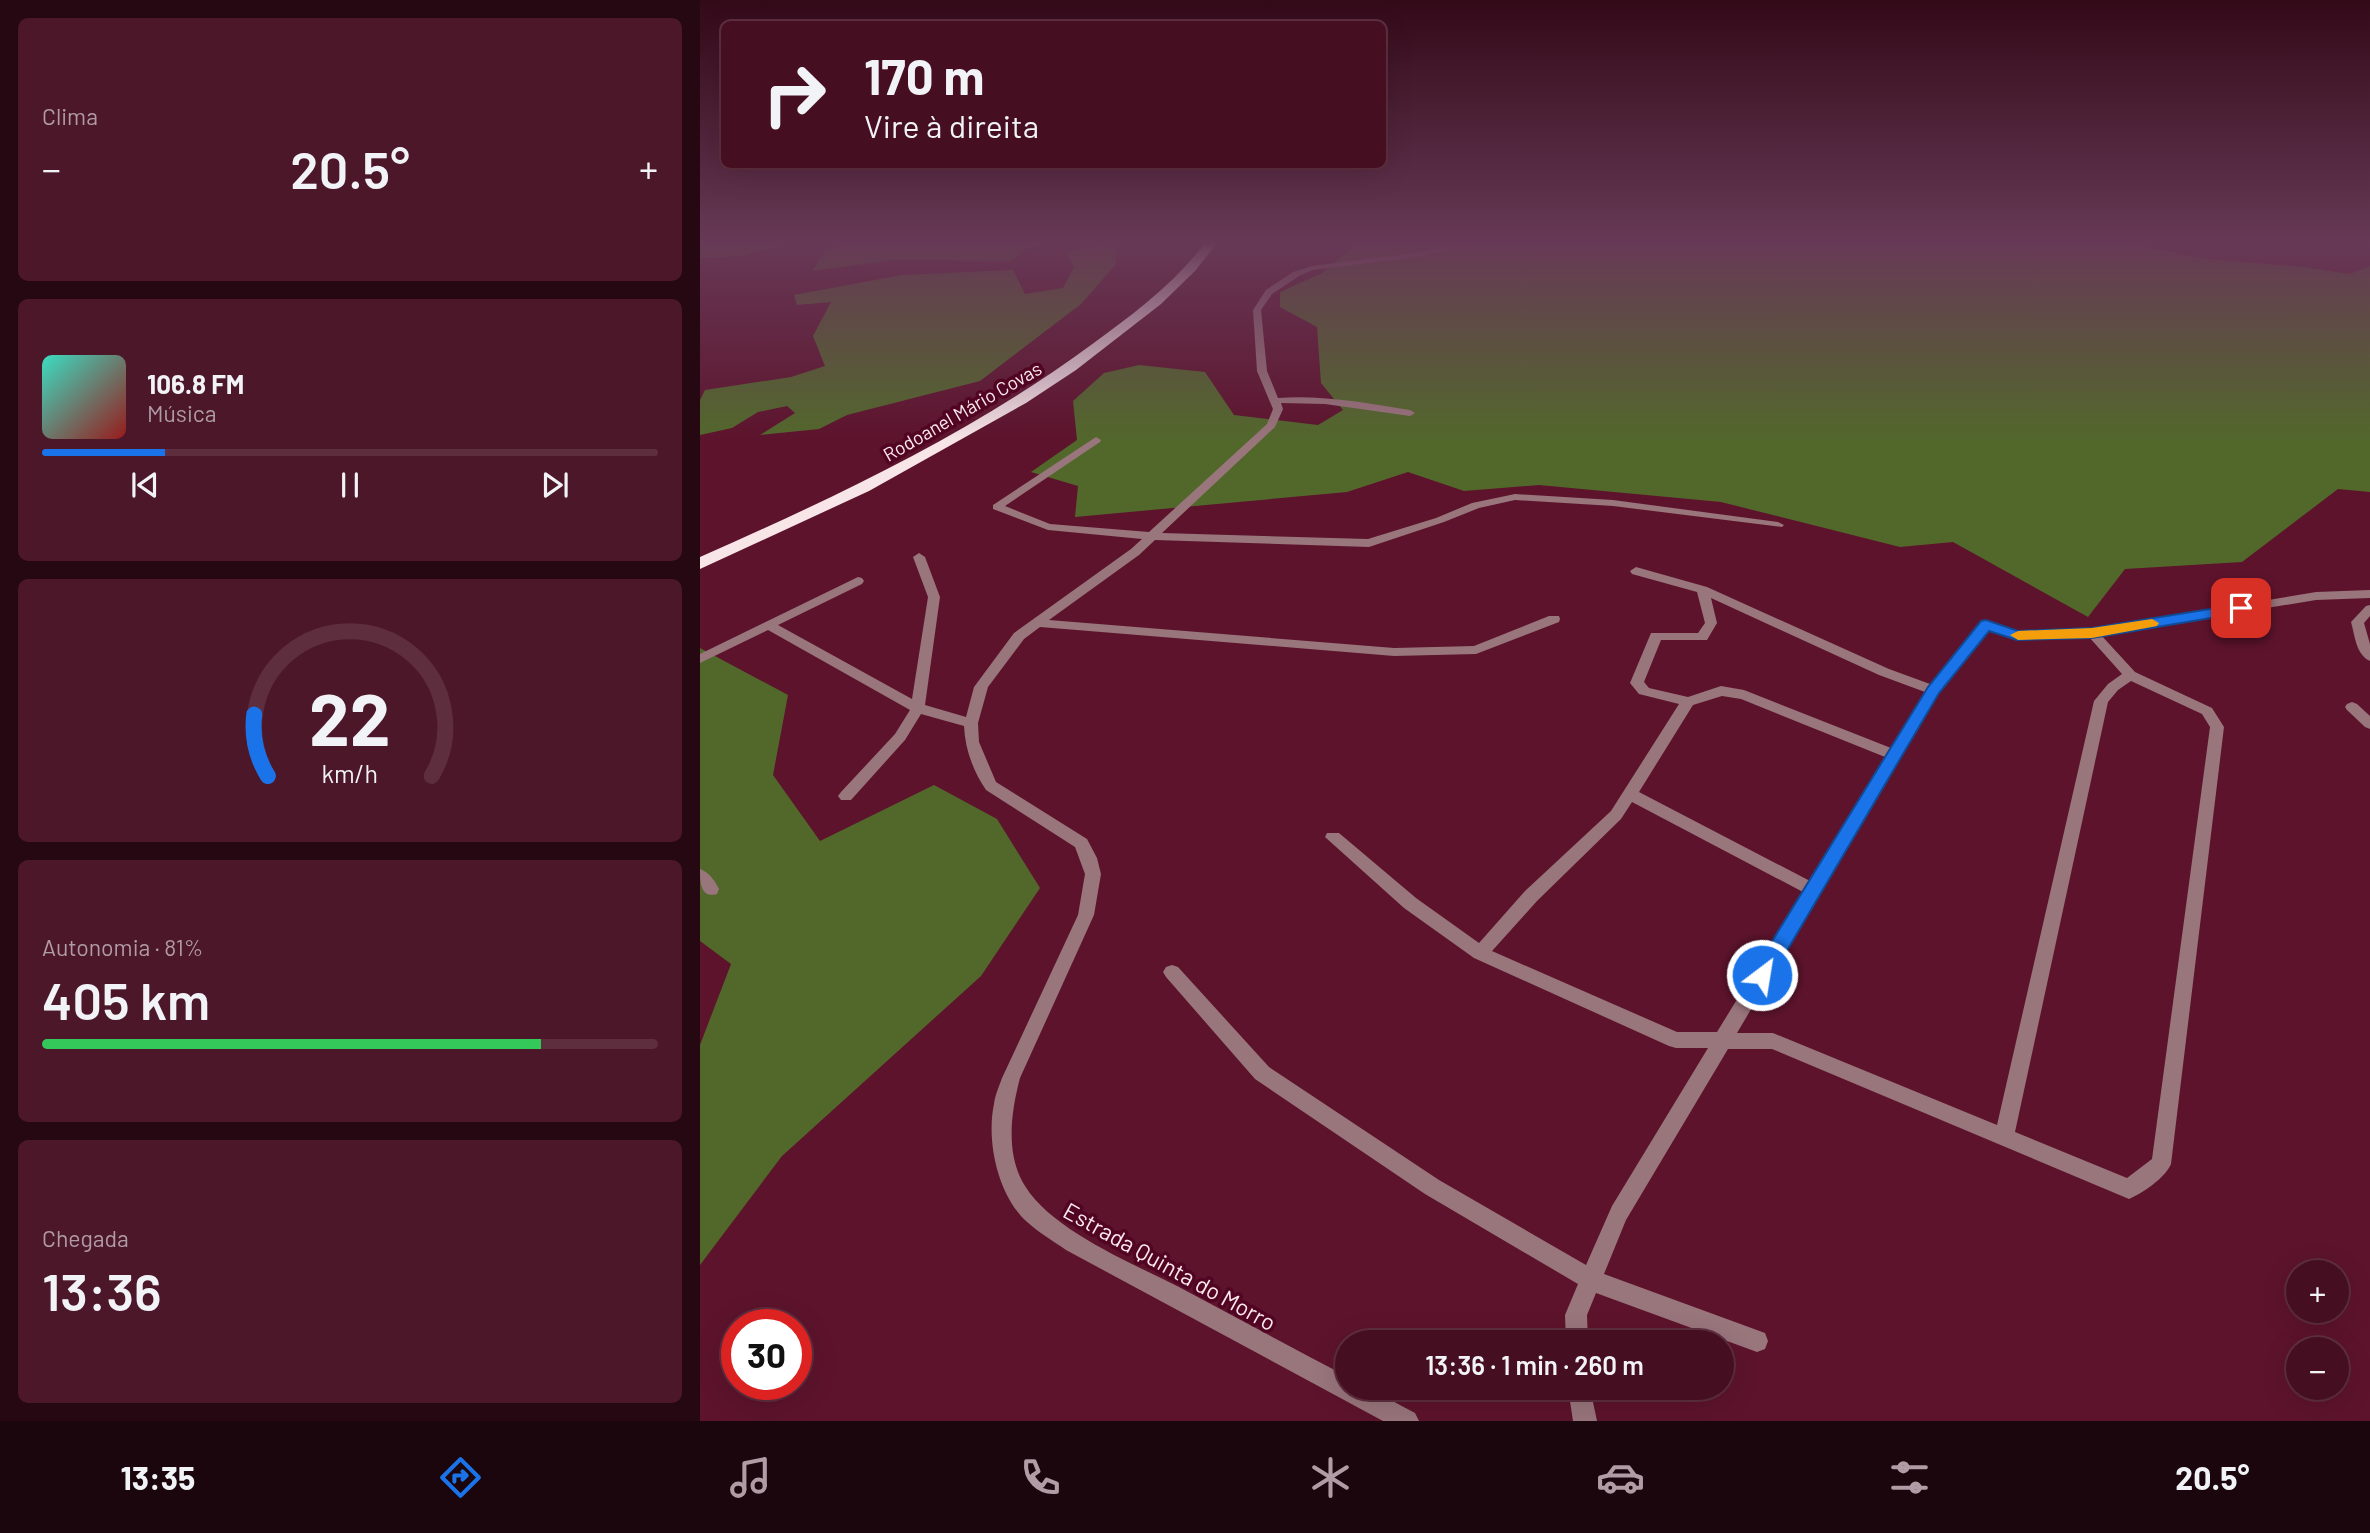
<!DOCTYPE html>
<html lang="pt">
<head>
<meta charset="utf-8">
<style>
  body { margin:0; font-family:Barlow,sans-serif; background:#4d172a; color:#f1f3f6; height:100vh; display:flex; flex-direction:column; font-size:26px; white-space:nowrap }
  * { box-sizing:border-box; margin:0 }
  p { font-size:23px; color:#b09ca5 }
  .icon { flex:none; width:38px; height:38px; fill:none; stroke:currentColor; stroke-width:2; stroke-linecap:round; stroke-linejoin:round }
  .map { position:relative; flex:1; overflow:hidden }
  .side { display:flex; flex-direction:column; gap:18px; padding:18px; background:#260812; width:700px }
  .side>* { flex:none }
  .guide { position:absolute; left:21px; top:21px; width:665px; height:147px; border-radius:10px; box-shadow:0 7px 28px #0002,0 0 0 2px #5e2e3f; background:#460e21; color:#f1f3f6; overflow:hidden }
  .buttons { position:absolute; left:1586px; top:1260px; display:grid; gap:14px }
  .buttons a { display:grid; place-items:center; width:63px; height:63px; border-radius:50%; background:#460e21; box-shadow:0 7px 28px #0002,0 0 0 2px #5e2e3f; font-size:35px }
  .speed { position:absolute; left:21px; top:1309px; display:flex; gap:14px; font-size:35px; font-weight:700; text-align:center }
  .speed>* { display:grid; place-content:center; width:91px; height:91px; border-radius:50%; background:#460e21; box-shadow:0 7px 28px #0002,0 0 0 2px #5e2e3f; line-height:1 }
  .speed .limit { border:10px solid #d22; background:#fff; color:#111 }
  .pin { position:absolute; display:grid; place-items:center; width:60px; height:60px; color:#fff; margin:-30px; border-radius:14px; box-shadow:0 4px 10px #0006 }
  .me { position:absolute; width:77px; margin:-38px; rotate:31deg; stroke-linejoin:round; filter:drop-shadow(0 0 5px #0008) }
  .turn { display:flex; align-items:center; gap:24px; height:147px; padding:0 28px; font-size:32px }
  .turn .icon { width:91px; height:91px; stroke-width:2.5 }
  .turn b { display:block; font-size:49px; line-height:60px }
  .big { font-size:52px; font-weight:600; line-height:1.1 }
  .side .widget { flex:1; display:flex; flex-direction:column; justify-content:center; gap:10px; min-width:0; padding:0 24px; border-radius:10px; background:#4d172a }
  .side .dial { align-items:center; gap:0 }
  .dial svg { height:182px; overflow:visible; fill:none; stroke:#5e2e3f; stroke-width:7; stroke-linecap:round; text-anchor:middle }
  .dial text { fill:#f1f3f6; stroke:none }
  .song { display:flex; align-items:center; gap:21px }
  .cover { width:84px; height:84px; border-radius:10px; background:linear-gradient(135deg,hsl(170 70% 55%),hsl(0 70% 35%)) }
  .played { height:7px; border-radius:4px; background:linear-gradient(90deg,#1a73e8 20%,#5e2e3f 20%) }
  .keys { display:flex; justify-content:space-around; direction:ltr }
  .heat { display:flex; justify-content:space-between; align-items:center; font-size:38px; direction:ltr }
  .charge { height:10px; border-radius:5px; background:linear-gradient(90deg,#34c759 81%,#5e2e3f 0) }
  .trip { position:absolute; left:635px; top:1330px; width:399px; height:70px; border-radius:35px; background:#460e21; box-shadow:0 7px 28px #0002,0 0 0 2px #5e2e3f; font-weight:600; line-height:70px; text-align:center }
  .dock { display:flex; height:112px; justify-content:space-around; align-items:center; background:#1c060d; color:#b09ca5 }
  .dock .icon { width:49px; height:49px }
  .dock .selected { color:#1a73e8 }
  .dock b { font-size:32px; color:#f1f3f6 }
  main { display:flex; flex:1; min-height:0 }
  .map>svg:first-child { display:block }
  .green { fill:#52682b }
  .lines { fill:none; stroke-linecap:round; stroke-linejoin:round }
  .street { fill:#99757c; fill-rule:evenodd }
  .highway { fill:#f7e5e8; fill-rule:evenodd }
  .route { fill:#1a73e8; stroke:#114b97; stroke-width:2 }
  .slow { fill:#f59e0b }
  .labels { text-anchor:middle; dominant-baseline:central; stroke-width:7; stroke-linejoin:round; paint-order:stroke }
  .far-street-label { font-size:19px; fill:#fce9ec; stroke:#510522 }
  .street-label { font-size:23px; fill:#fce9ec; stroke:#510522 }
</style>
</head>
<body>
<main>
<section class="side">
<div class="widget"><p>Clima</p>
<div class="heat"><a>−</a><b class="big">20.5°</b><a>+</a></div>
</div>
<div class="widget">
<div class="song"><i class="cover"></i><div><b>106.8 FM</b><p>Música</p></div></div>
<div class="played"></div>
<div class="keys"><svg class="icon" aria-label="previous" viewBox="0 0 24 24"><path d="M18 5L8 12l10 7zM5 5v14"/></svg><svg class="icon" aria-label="pause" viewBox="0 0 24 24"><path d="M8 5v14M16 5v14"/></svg><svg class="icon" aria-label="next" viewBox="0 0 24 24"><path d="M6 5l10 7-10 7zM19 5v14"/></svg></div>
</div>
<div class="widget dial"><svg viewBox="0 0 100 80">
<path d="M14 69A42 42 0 1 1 86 69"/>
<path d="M14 69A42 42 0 0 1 8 42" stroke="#1a73e8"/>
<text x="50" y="56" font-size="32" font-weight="700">22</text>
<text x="50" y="72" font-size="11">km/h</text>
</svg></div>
<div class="widget"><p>Autonomia · 81%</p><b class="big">405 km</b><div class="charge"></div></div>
<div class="widget"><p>Chegada</p><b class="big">13:36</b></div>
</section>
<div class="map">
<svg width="1670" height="1421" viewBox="0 0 1670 1421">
  <rect width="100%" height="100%" fill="#5d132c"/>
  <g class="green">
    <path d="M0 243H86L44 256 0 258Z"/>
    <path d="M144 243H344L325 250 312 261 193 260 112 271 126 249Z"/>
    <path d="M657 243H1424L1508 259 1603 267 1650 274 1670 266V492L1638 489 1542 562 1425 569 1388 617 1253 542 1200 547 1021 502 839 485 764 491 708 472 647 492 375 517 378 486 331 472 377 440 373 401 404 373 439 365 505 372 534 415 618 425 643 410 621 383 617 327 580 307V292L622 273Z"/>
    <path d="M395 245 416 248V264L381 304 280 381 147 415 119 429 60 435 95 413 87 406 58 412 32 428 0 435V400L5 390 91 377 125 366 113 336 131 302 97 305 94 295 202 275 313 270 325 294 363 288 374 267 367 253Z"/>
    <path d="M0 648 88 695 73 775 120 841 234 785 297 819 340 888 281 976 82 1156 0 1265V1045L31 964 0 941Z"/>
  </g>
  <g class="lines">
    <g class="street">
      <path d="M759 243H773L723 256 613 270 599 276 572 294 561 310 567 371 578 398C623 395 666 403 710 410L715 413 710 416 625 404 581 403 583 409 575 427 462 533 668 539 736 518 772 503 815 494 913 500 1078 522 1084 525 1082 527 913 506 815 500 779 508 744 522 669 547 455 540 439 555 349 620 694 648 774 646 849 616H859L860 619 859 622 776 654 694 656 340 627 324 639 288 687 278 723 279 742 296 782 387 839 397 858 401 874 394 915 320 1078C311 1112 305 1154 325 1186 353 1231 432 1263 479 1287 535 1317 591 1347 648 1377V1388H668L715 1413 719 1421H683L366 1250C353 1241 338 1232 326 1221 298 1195 286 1141 294 1104 295 1095 299 1087 302 1078L378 915 385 874 375 847 286 790C273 771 265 749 264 726L221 714 205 740 151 800H141L138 796 141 792 195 734 210 710 68 630 0 663V654L158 577 162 578 164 581 162 584 78 625 212 699 228 597 213 557 219 553 225 557 240 597 225 705 266 717 274 687 314 633 431 549 442 539 348 530 293 509V505L396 437 401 440 400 442 305 506 350 524 449 532 567 424 573 409 557 371 553 310 566 290 593 272 612 266 723 252Z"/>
      <path d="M936 567 1007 587 1189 669 1230 684 1281 622 1286 621 1318 631 1392 629 1616 592 1670 590V598L1616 600 1401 635 1435 672 1512 708 1524 727 1471 1164C1465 1178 1443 1193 1429 1199L1072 1049H1028L926 1220 904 1274 1065 1333 1068 1341 1065 1349 1057 1352 896 1293 887 1315 888 1342H866L865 1315 878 1284 725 1194 555 1079 466 977 463 972 466 967 472 965 478 967 569 1067 739 1180 886 1265 912 1206 1008 1048H976L969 1046 774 958 704 908 625 837 627 833H639L716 898 779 943 825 891 911 811 979 704 939 694 930 683 951 633H998L1005 623 997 592 932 574 930 571ZM1011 598 1179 675 1225 692 1191 748 1044 690 1021 686 988 697 949 688 944 682 961 640H1007L1017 623ZM1289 630 1317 639 1389 637 1422 674 1408 684 1394 701 1297 1125 1073 1033H1037L1238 693ZM1431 681 1502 714 1510 727 1452 1159 1427 1178 1315 1132 1408 702 1418 690ZM1022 696 1041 699 1185 757 1110 881 939 792 993 705ZM932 802 1103 892 1017 1032H977L792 951 837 901 921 819Z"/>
      <path d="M1670 605V616L1664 623 1670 644V661C1656 655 1655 636 1651 622L1666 606Z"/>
      <path d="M1652 702 1657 704 1670 716V729L1665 727 1647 710 1645 707 1647 704Z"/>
      <path d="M0 869C9 872 15 881 19 889L17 894C0 899 0 881 0 869Z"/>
      <path d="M868 1388H890L897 1421H873Z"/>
    </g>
    <path class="highway" d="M505 243H517L495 271 461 304 376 370 326 403 169 491 0 569V557C136 497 271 433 391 345 432 315 474 284 505 243Z"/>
  </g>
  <linearGradient id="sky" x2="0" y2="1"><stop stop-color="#330a18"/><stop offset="0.55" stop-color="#673956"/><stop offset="1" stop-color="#673956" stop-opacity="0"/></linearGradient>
  <rect width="1670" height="442" fill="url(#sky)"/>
  <path class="route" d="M1541 604 1546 605 1549 608 1546 612 1392 638 1317 640 1289 631 1239 693 1069 981 1062 983 1055 981 1052 975 1055 969 1228 687 1281 621 1286 620 1318 631 1392 628Z"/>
  <path class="slow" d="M1452 619 1459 623 1457 626 1392 638 1318 640 1310 635 1318 631 1392 628Z"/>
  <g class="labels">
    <g class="far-street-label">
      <text transform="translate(262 411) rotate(-30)">Rodoanel Mário Covas</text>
    </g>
    <g class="street-label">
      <text transform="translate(470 1266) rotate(29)">Estrada Quinta do Morro</text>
    </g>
  </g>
</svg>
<div class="buttons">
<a>+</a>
<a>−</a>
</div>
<div class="speed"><div class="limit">30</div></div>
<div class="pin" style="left:1541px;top:608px;background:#d93025"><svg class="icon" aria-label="arrive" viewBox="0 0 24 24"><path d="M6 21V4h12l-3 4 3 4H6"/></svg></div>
<svg class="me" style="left:1062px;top:975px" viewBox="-20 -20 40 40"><circle r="17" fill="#1a73e8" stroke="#fff" stroke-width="3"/><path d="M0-11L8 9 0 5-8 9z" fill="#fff"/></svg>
<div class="trip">13:36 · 1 min · 260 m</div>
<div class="guide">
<div class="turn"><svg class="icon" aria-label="right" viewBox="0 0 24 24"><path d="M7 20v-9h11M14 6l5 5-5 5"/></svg><div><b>170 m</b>Vire à direita</div></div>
</div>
</div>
</main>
<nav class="dock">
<b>13:35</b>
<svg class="icon selected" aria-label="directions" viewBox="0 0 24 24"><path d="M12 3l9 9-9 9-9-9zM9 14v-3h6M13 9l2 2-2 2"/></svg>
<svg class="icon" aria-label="music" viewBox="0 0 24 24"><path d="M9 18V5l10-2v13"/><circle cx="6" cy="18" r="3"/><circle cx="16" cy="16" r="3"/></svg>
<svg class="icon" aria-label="phone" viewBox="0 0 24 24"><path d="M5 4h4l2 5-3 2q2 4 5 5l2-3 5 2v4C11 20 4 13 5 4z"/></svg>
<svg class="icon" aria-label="climate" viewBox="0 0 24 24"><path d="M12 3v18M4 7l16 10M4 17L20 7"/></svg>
<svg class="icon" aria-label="car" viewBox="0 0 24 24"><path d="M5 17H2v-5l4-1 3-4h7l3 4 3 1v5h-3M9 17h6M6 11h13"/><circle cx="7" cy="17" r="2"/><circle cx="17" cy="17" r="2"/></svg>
<svg class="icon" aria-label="filters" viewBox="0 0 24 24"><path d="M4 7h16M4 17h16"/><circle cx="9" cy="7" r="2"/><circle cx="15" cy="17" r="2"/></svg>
<b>20.5°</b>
</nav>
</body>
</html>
